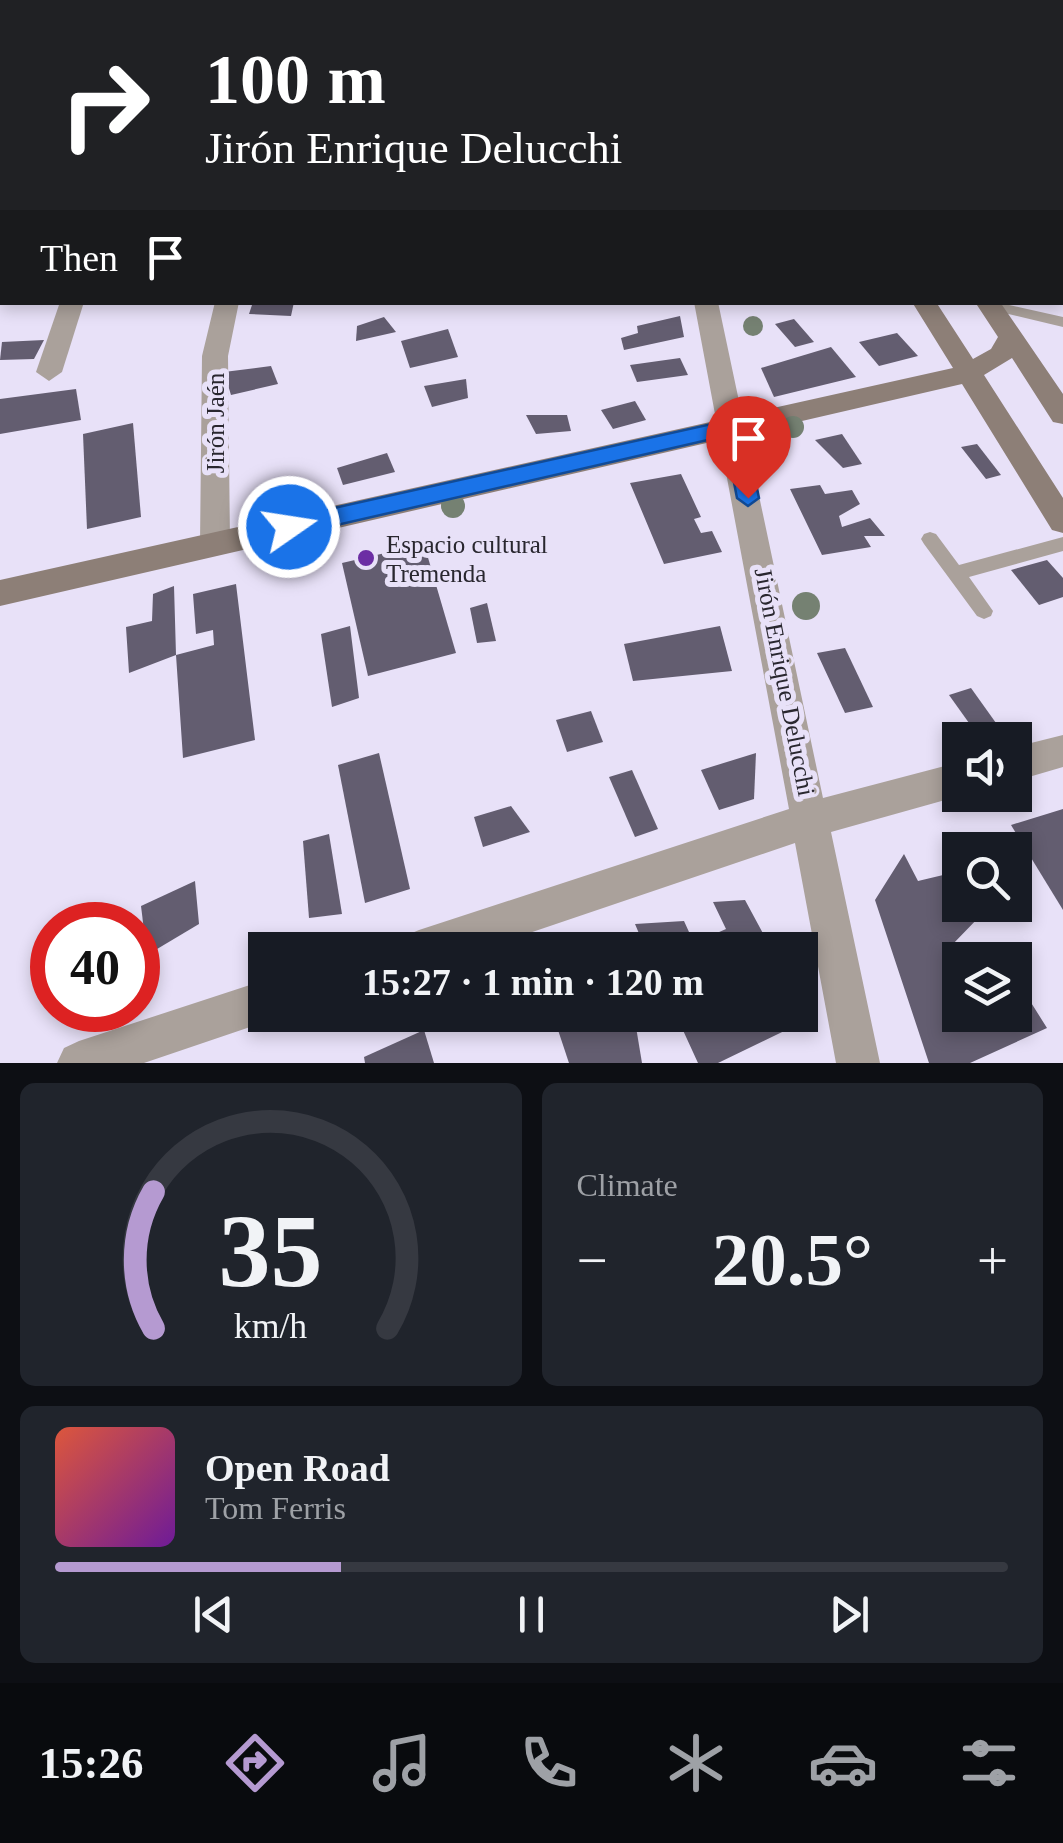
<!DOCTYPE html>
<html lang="en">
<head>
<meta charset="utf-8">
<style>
  body { margin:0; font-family:"Times New Roman",serif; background:#20242c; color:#f1f3f6; height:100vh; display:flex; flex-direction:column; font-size:38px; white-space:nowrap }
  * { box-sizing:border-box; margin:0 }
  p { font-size:32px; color:#9ea1a6 }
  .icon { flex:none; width:55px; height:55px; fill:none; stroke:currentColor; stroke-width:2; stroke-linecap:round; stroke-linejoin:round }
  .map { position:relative; height:1063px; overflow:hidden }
  .side { display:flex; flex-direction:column; gap:20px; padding:20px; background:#0d0f14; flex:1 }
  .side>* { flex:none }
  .guide { position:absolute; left:0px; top:0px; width:1065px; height:305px; box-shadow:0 5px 15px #0003; background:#202124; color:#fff; overflow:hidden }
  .tools { position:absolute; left:942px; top:722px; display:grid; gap:20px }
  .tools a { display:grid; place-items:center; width:90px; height:90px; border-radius:0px; background:#171b24; box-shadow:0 5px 15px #0003; font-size:50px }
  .speed { position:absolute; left:30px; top:902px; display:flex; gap:20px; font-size:50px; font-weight:700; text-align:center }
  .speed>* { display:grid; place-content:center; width:130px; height:130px; border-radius:50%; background:#171b24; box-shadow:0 5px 15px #0003; line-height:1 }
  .speed .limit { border:15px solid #d22; background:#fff; color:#111 }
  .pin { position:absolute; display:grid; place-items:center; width:85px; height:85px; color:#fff; margin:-102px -42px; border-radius:50% 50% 50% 0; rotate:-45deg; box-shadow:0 0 10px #0007 }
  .pin .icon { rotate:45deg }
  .me { position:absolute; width:110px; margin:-55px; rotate:77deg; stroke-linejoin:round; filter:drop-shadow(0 0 8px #0008) }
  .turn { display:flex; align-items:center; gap:35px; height:210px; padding:0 40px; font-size:45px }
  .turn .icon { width:130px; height:130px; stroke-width:2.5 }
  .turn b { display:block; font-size:70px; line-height:85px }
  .then { display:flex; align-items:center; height:95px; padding:0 40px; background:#0003; gap:20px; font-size:38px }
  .big { font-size:75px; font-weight:700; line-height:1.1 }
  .side .tile { flex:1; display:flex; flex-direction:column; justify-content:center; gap:15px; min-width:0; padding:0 35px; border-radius:15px; background:#20242c }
  .side .dial { align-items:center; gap:0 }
  .dial svg { height:260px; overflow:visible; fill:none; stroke:#363941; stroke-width:7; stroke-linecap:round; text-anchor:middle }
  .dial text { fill:#f1f3f6; stroke:none }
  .song { display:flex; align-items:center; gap:30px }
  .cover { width:120px; height:120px; border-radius:15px; background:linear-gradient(135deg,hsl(10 70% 55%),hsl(280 70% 35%)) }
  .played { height:10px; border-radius:5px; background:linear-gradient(90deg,#b59ad1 30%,#363941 30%) }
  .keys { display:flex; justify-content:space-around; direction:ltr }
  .heat { display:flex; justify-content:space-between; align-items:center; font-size:55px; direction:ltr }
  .side .tiles { flex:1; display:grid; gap:20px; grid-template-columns:1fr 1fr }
  .tile:last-child { grid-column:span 2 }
  .trip { position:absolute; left:248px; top:932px; width:570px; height:100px; border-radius:0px; background:#171b24; box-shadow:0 5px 15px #0003; font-weight:700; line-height:100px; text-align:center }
  .menu { display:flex; height:160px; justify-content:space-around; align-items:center; background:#090b0e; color:#9ea1a6 }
  .menu .icon { width:70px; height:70px }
  .menu .selected { color:#b59ad1 }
  .menu b { font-size:45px; color:#f1f3f6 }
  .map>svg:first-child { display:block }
  .building { fill:#635d70 }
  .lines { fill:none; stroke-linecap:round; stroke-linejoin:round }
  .lane { fill:#aaa19b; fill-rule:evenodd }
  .street { fill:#aaa19b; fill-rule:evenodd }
  .secondary { fill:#8d7f77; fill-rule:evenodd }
  .tree { fill:#758172 }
  .route { fill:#1a73e8; stroke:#114b97; stroke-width:2.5 }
  .poi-dot { fill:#6c2ea4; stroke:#e8e1f8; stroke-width:4 }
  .labels { text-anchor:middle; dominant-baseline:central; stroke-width:10; stroke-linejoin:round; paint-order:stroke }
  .street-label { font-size:25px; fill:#29272f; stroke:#e8e1f8 }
  .poi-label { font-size:25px; fill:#29272f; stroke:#e8e1f8; text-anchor:start }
</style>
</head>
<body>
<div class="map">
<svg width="1063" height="1063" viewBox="0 0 1063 1063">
  <rect width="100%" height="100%" fill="#e8e1f8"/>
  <g class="building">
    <path d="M253 302H294L291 316 249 314Z"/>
    <path d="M680 316 684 337 624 350 621 338 638 333 637 326Z"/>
    <path d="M384 317 396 332 356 341 357 326Z"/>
    <path d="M794 319 814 342 795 347 775 324Z"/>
    <path d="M448 329 458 357 410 368 401 341Z"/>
    <path d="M897 333 918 356 879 366 859 342Z"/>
    <path d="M44 340 34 359 0 360 2 342Z"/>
    <path d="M831 347 856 377 774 397 761 368Z"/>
    <path d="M680 358 688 375 637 382 630 365Z"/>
    <path d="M271 366 278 384 231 395 224 372Z"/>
    <path d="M466 379 468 398 432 407 424 386Z"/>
    <path d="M76 389 81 420 0 434V399Z"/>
    <path d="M635 401 646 420 613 429 601 410Z"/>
    <path d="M526 415H567L571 431 536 434Z"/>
    <path d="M133 423 141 517 87 529 83 434Z"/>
    <path d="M842 434 862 464 843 468 815 440Z"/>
    <path d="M977 444 1001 475 986 479 961 447Z"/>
    <path d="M387 453 395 472 343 485 337 468Z"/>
    <path d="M681 474 701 517 694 519 701 533 712 531 722 552 664 564 630 483Z"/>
    <path d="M820 485 825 494 852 490 860 504 839 516 842 527 870 518 885 536H864L871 547 822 555 790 489Z"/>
    <path d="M424 544 456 653 368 676 342 563Z"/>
    <path d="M1047 560 1063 578V597L1039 605 1011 570Z"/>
    <path d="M236 584 255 740 183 758 176 655 129 673 126 627 152 621 153 594 174 586 176 655 214 645 213 630 196 634 193 594Z"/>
    <path d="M487 603 496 641 477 643 470 608Z"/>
    <path d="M350 626 359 698 332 707 321 634Z"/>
    <path d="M720 626 732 671 633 681 624 644Z"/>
    <path d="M845 648 873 707 845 713 817 653Z"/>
    <path d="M971 688 1001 730 979 737 949 695Z"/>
    <path d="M591 711 603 742 567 752 556 720Z"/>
    <path d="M379 753 410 889 365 903 338 765Z"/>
    <path d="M756 753 754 799 719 810 701 770Z"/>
    <path d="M632 770 658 829 635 837 609 777Z"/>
    <path d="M511 806 530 832 483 847 474 817Z"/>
    <path d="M1063 809V910L1011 825Z"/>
    <path d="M329 834 342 914 309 918 303 841Z"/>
    <path d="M904 854 918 881 960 871V905H977L982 914 950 947 960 963V1015H1015V1002L1030 1001 1047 1028 970 1063H929L875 900Z"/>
    <path d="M195 881 199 924 147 955 141 906Z"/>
    <path d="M745 900 772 950H646L635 924 684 921 694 943 726 929 713 902Z"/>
    <path d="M800 1002 809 1019 718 1063H698L676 1015H800Z"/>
    <path d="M553 1015H634L642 1063H569Z"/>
    <path d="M424 1030 434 1063H365L364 1057Z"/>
  </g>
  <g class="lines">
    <g class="lane">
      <path d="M983 302H996L1063 317V327L983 308Z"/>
      <path d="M930 532 936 534 959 565 1063 537V551L969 577 993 611 991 616 984 619 977 616 924 544 921 539 924 534Z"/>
    </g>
    <g class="street">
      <rect x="438" y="0" width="16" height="2"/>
      <path d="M2 104V122L0 123V105Z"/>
      <rect x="0" y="190" width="2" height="12"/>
      <path d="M60 302H84L62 372 49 381 36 372Z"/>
      <path d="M215 302H239L228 356 230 544 226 552 215 556 204 552 200 544 202 356Z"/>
      <path d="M694 302H718L823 798 960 762 963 795 831 832 880 1063H836L795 843 479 950H399L405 936 419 930 789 809Z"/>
      <path d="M1063 735V767L1015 781V747Z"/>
      <path d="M265 980V1015H280L265 1022 144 1063H57L64 1048 79 1041Z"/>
    </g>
    <g class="secondary">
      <path d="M756 0H773L774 2H758Z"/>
      <path d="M794 0H810L811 2H795Z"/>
      <rect x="1062" y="21" width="1" height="10"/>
      <rect x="0" y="41" width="2" height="10"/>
      <path d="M912 302H936L973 359 991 349 998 337 975 302H1000L1063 394V424L1053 422 1012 358 984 375 1063 498V533L1052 530 962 384 0 606V580L953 368Z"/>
    </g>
  </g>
  <g class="tree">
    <circle cx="753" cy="326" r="10"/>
    <circle cx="793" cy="427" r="11"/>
    <circle cx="453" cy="506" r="12"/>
    <circle cx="806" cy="606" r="14"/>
  </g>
  <path class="route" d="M734 419 744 426 759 498 748 506 737 498 725 436 289 536 278 527 289 518Z"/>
  <circle class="poi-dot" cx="366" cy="558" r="10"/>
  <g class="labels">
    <g class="street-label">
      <text transform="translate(215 423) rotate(-90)">Jirón Jaén</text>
      <text transform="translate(785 682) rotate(79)">Jirón Enrique Delucchi</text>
    </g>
    <g class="poi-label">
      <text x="386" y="544">Espacio cultural<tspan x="386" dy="29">Tremenda</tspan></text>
    </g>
  </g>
</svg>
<div class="tools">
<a><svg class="icon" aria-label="sound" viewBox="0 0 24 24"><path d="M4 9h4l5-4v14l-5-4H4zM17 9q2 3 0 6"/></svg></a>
<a><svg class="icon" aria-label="search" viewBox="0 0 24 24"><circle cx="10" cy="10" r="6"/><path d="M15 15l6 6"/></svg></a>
<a><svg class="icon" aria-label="layers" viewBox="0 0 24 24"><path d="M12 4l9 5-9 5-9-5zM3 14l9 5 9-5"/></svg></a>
</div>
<div class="speed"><div class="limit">40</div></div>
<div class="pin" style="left:748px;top:498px;background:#d93025"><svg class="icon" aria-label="arrive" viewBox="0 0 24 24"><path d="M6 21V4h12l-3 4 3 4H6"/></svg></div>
<svg class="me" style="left:289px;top:527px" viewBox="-20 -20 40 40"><circle r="17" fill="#1a73e8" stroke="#fff" stroke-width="3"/><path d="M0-11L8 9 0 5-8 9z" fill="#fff"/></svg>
<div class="trip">15:27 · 1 min · 120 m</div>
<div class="guide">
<div class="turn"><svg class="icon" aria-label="right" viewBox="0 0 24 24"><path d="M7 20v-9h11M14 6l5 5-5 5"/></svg><div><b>100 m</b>Jirón Enrique Delucchi</div></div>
<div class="then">Then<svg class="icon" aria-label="arrive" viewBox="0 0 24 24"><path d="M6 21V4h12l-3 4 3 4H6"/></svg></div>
</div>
</div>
<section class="side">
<div class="tiles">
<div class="tile dial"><svg viewBox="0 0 100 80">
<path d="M14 69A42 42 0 1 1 86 69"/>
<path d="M14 69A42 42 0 0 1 14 27" stroke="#b59ad1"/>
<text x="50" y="56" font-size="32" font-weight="700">35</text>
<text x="50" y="72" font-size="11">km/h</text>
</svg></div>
<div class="tile"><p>Climate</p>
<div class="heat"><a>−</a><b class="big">20.5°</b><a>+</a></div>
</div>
<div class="tile">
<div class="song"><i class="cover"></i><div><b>Open Road</b><p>Tom Ferris</p></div></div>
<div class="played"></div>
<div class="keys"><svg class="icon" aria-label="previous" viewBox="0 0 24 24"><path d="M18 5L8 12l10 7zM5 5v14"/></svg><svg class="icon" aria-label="pause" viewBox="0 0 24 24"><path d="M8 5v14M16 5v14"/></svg><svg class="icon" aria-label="next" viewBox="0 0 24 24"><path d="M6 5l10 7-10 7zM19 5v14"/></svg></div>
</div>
</div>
</section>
<nav class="menu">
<b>15:26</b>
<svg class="icon selected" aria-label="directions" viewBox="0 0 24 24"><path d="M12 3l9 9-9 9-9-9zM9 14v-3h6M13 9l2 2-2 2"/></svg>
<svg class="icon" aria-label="music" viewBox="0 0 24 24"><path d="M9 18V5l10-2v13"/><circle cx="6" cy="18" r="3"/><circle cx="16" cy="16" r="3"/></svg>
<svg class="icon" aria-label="phone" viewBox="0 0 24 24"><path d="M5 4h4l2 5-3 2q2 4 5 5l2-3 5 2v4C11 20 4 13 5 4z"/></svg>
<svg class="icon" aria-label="climate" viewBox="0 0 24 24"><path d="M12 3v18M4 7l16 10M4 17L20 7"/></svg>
<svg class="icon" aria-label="car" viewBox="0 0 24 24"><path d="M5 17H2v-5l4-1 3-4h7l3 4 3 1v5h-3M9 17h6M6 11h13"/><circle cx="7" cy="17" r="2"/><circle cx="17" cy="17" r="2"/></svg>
<svg class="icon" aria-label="filters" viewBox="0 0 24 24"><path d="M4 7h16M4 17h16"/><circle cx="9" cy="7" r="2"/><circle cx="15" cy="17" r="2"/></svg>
</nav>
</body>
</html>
